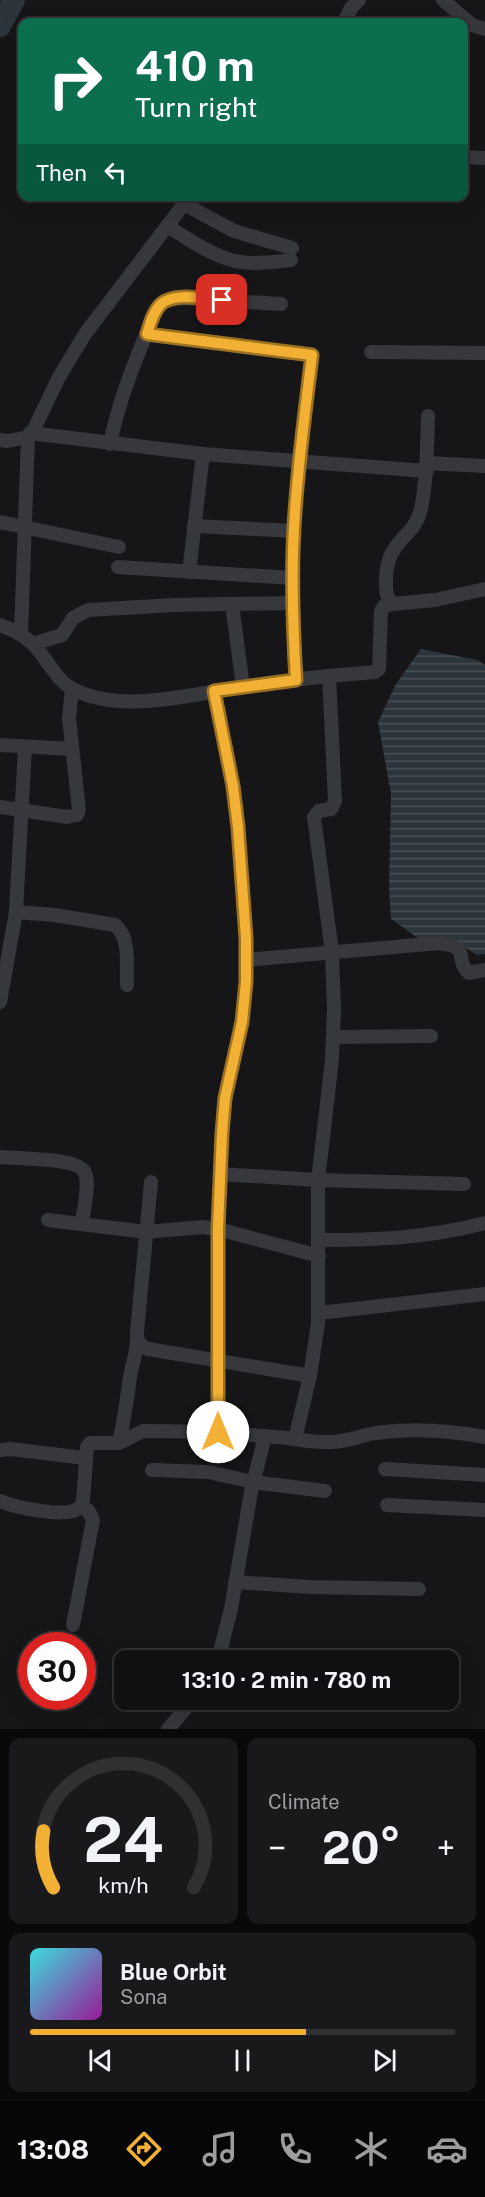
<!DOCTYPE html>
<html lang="en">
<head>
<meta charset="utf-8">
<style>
  body { margin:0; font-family:"Public Sans",sans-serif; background:#19191b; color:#f1f3f6; height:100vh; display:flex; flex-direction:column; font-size:22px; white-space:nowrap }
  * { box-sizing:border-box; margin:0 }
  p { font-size:20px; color:#9c9d9f }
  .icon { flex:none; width:33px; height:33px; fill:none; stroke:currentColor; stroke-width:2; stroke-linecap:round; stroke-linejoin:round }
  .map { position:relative; height:1729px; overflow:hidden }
  .drawer { display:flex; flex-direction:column; gap:9px; padding:9px; background:#09090a; flex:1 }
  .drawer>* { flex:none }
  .guide { position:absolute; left:18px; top:18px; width:450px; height:183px; border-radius:12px; box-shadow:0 6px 24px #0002,0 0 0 2px #303032; background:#0b6e4f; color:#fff; overflow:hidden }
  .speed { position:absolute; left:18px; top:1632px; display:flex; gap:12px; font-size:30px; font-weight:700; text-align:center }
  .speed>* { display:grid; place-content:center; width:78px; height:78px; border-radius:50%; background:#101012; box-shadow:0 6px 24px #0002,0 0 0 2px #303032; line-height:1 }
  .speed .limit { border:9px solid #d22; background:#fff; color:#111 }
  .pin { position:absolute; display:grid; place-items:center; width:51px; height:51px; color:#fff; margin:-26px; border-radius:12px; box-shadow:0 3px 9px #0006 }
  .me { position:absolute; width:66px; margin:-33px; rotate:0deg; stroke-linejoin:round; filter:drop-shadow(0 0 4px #0008) }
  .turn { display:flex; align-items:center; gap:21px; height:126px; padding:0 18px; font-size:27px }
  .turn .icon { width:78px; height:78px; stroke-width:2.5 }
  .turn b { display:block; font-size:42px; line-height:51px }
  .then { display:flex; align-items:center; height:57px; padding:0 18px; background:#0003; gap:12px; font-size:22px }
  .big { font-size:45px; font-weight:700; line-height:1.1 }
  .drawer .tile { flex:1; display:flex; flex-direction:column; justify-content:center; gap:9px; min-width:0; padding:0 21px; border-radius:12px; background:#19191b }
  .drawer .dial { align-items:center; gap:0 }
  .dial svg { height:156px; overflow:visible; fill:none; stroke:#303032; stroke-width:7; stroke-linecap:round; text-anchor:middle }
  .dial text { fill:#f1f3f6; stroke:none }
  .song { display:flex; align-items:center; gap:18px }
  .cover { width:72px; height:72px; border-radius:9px; background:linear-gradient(135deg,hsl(180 70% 55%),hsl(300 70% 35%)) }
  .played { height:6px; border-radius:3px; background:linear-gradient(90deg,#f2b134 65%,#303032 65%) }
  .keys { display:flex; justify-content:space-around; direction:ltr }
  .heat { display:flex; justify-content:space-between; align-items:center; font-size:33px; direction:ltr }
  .drawer .tiles { flex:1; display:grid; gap:9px; grid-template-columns:1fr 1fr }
  .tile:last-child { grid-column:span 2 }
  .trip { position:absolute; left:114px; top:1650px; width:345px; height:60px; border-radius:12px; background:#101012; box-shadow:0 6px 24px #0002,0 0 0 2px #303032; font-weight:700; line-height:60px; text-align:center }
  .dock { display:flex; height:96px; justify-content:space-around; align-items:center; background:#060607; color:#9c9d9f }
  .dock .icon { width:42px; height:42px }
  .dock .selected { color:#f2b134 }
  .dock b { font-size:27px; color:#f1f3f6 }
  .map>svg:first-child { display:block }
  .water { fill:url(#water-rules) }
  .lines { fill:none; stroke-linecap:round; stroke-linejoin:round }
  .river { stroke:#2c353c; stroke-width:22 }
  .minor { stroke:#37383d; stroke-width:14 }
  .route-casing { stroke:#9d7322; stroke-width:15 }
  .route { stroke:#f2b134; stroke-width:10 }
</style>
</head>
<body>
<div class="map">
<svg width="485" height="1729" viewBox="0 0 485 1729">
  <defs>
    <pattern id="water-rules" width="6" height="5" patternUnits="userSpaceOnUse" patternTransform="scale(1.5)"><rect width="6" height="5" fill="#2c353c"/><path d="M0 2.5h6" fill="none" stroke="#485056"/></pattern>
  </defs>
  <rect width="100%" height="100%" fill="#161618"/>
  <path class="water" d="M421 649 477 660 485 665V954L477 955 455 941H422L391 919 389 889 391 794 378 722 396 684Z"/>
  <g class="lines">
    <path class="river" d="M0 26 14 0"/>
    <g class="minor">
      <path d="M443 0 472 25 485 29"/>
      <path d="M344 22 351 8 359 0"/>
      <path d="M464 157 485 158"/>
      <path d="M184 204 234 231 292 248"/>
      <path d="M167 226C187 238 212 256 235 261 252 265 274 262 291 260"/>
      <path d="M146 334 312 355C305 413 297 470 294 528 291 579 293 629 296 680"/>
      <path d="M371 352 485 353"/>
      <path d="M428 416C427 447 427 478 421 509 414 540 385 538 386 583 386 592 386 598 393 604L435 600 485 589"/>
      <path d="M30 433 203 454 427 471"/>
      <path d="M0 440 8 441 28 437"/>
      <path d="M110 444C119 398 138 354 156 310L163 302 182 298 281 304"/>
      <path d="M427 463 485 466"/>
      <path d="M0 522 119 547"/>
      <path d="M194 526 294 531"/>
      <path d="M118 567 293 578"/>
      <path d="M189 572 203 454"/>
      <path d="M232 604 243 687"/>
      <path d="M0 625C12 630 22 634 32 643 47 657 55 681 75 690 123 714 191 694 242 687 271 682 300 679 329 676L335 801 331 809 319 811 314 817 332 952 334 1009 332 1060 318 1180V1323L310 1376 295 1439"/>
      <path d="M21 633 28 437 34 429 59 377 85 334 190 196"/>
      <path d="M33 644 62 635 73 618 88 610 174 605 292 603"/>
      <path d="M329 676 375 672 379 669 381 611 384 606 393 604"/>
      <path d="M214 691 233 786 238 827 246 938V982L242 1022 225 1098 222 1133 218 1229V1432"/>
      <path d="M0 745 72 749"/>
      <path d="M0 807 67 817 77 815 79 810 69 718 72 689"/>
      <path d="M16 912 55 915 115 925C131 938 126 966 127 985"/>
      <path d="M246 960 440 943C473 948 453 959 469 973L485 970"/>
      <path d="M0 1002 16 912 25 747"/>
      <path d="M333 1037 431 1036"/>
      <path d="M0 1157C17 1159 79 1157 85 1173 90 1184 83 1212 82 1224"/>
      <path d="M220 1174 318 1180 464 1184"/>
      <path d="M151 1182 137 1332C137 1341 139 1345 148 1349L310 1376"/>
      <path d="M48 1220 146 1232 202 1227 218 1229 319 1256"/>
      <path d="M318 1240C378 1240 427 1238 485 1223"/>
      <path d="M319 1313 485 1294"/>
      <path d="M119 1443C124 1420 127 1400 130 1377 132 1364 137 1353 137 1340"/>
      <path d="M0 1450 10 1449 85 1458"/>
      <path d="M385 1469 485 1475"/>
      <path d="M152 1470 208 1472 253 1482 325 1491"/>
      <path d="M0 1501C14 1507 64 1518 77 1509 81 1507 81 1506 83 1501L87 1447 90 1443H119L143 1431C187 1431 231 1433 276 1437 294 1438 312 1443 330 1442 346 1442 360 1436 375 1433 412 1428 448 1430 485 1437"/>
      <path d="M387 1505 485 1510"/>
      <path d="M235 1582 310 1587 419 1589"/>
      <path d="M73 1625 93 1520 88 1510 80 1507"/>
      <path d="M218 1660 231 1609 251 1492 265 1436"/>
      <path d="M168 1729 193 1700"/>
    </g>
  </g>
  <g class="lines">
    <g class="route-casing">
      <path id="route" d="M218 1432V1228L222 1133 225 1098 242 1022 246 982V938L238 827 233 786 214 691 296 680C293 629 291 579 294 528 297 470 305 413 312 355L147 334C150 324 153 312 161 304 174 292 205 299 222 300"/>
    </g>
    <use href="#route" class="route"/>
  </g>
</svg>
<div class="speed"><div class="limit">30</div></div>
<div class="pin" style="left:222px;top:300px;background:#d93025"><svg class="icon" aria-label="arrive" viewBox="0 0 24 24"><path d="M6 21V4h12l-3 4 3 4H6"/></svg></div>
<svg class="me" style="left:218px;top:1432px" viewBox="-20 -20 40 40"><circle r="19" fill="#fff"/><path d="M0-13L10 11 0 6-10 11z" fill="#f2b134"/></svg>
<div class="trip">13:10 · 2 min · 780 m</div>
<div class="guide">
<div class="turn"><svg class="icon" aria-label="right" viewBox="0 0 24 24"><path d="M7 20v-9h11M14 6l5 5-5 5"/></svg><div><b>410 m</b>Turn right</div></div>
<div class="then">Then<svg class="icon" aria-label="left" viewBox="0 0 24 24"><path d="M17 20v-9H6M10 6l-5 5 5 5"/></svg></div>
</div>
</div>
<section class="drawer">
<div class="tiles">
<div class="tile dial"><svg viewBox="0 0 100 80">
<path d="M14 69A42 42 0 1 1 86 69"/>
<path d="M14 69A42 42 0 0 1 9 40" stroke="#f2b134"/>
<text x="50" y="56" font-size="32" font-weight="700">24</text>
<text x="50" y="72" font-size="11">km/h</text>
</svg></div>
<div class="tile"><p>Climate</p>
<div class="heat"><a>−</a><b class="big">20°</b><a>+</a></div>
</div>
<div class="tile">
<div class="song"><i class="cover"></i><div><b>Blue Orbit</b><p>Sona</p></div></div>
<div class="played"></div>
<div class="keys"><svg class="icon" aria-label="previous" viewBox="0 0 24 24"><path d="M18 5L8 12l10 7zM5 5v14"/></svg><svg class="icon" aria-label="pause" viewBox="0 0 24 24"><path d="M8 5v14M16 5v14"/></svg><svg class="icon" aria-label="next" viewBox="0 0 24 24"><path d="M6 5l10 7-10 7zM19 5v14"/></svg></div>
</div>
</div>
</section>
<nav class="dock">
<b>13:08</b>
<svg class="icon selected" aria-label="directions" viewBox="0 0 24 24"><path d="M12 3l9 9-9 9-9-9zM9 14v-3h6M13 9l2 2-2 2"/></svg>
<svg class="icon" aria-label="music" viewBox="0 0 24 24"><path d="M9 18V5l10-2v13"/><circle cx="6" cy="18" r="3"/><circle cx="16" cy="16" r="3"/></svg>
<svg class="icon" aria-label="phone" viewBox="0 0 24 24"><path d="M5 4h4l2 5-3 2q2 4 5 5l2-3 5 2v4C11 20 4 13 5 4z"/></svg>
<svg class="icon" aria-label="climate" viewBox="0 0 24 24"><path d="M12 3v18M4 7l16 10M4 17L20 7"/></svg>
<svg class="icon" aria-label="car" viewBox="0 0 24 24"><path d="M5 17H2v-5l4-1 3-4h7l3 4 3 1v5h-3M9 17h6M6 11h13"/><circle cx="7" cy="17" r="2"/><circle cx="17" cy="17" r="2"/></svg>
</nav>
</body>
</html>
